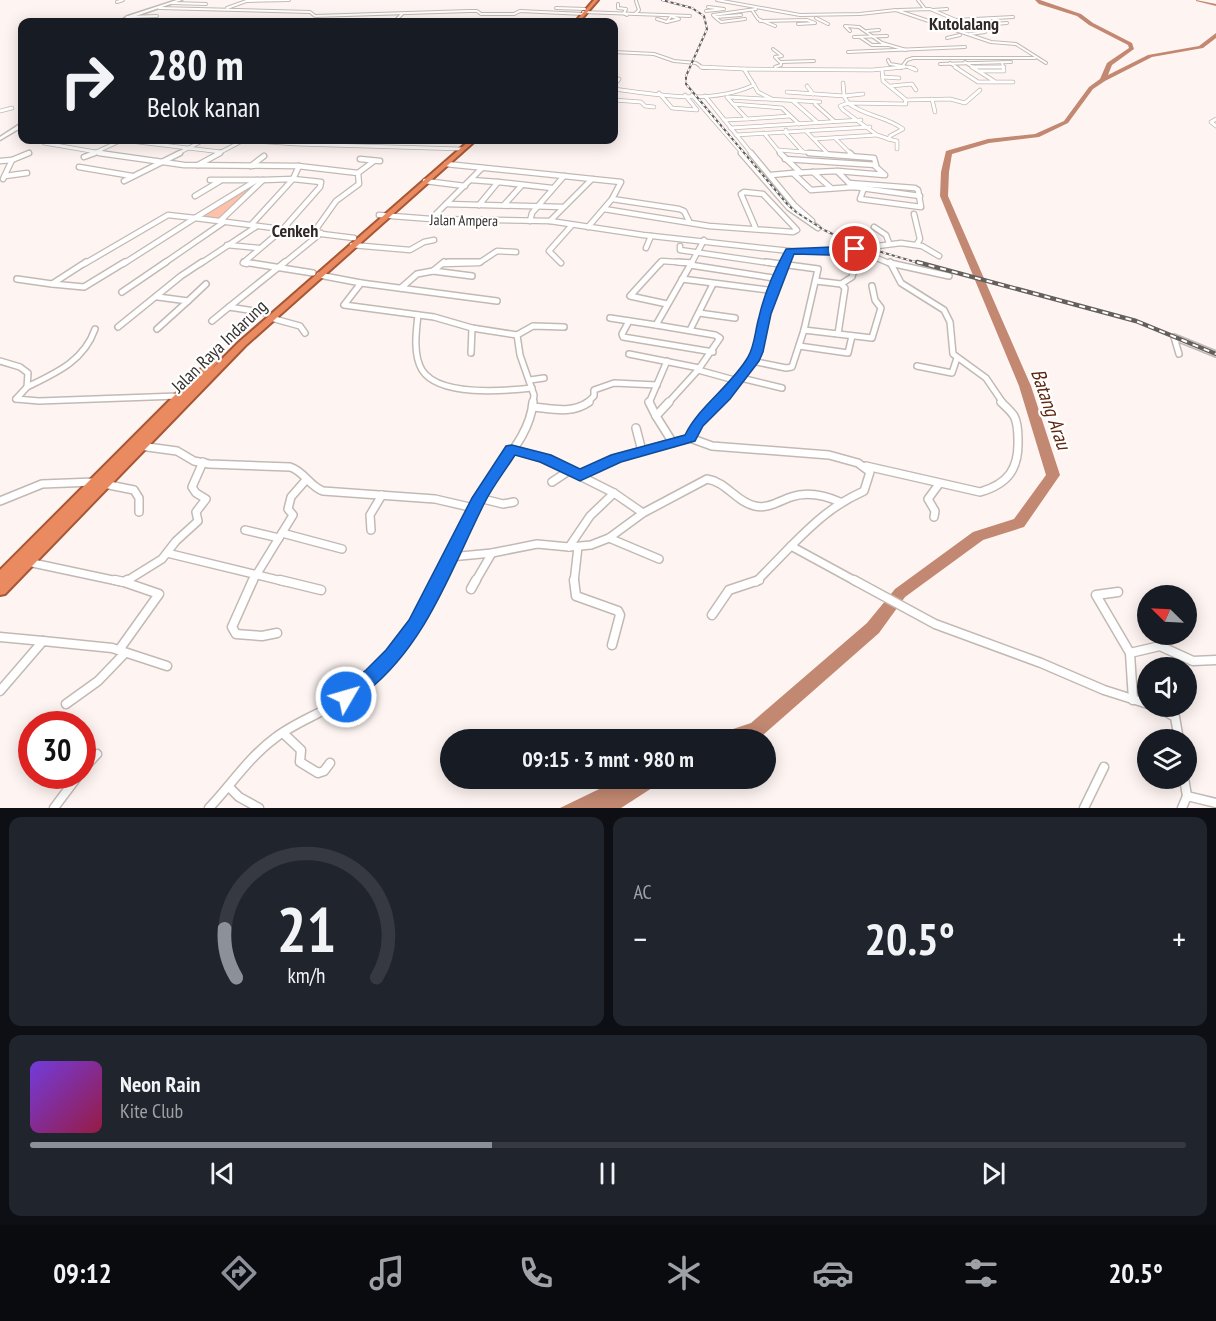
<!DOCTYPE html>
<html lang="id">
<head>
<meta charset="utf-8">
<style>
  body { margin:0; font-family:"PT Sans Narrow",sans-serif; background:#20242c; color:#f1f3f6; height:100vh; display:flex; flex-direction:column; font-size:22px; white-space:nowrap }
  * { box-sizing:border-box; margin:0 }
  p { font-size:20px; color:#9ea1a6 }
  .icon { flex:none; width:33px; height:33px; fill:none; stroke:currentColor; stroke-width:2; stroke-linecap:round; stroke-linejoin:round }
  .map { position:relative; height:808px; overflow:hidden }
  .drawer { display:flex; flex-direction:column; gap:9px; padding:9px; background:#0d0f14; flex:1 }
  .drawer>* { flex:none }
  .top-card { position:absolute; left:18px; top:18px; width:600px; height:126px; border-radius:12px; box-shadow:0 3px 15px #0003; background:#171b24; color:#f1f3f6; overflow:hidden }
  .needle { width:39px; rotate:294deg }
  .controls { position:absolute; left:1137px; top:585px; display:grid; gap:12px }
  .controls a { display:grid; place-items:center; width:60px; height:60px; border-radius:50%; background:#171b24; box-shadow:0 3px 15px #0003; font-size:30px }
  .speed { position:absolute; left:18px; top:711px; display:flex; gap:12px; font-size:30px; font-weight:700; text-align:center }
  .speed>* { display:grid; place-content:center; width:78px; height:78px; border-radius:50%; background:#171b24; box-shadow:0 3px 15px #0003; line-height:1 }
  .speed .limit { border:9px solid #d22; background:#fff; color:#111 }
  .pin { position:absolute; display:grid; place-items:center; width:51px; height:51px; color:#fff; margin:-26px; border:3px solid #fff; border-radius:50%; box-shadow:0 2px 6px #0007 }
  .me { position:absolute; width:66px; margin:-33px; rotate:52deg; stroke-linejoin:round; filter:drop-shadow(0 0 4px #0008) }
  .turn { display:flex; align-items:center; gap:21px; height:126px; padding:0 30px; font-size:27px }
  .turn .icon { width:78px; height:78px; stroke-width:2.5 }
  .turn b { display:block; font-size:42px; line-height:51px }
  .big { font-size:45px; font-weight:700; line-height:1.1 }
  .drawer .widget { flex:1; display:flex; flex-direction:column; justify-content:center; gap:9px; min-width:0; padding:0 21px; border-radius:12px; background:#20242c }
  .drawer .dial { align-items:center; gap:0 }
  .dial svg { height:156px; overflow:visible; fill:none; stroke:#363941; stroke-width:7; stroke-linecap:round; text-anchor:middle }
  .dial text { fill:#f1f3f6; stroke:none }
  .song { display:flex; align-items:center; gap:18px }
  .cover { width:72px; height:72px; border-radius:9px; background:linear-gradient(135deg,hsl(260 70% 55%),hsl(340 70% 35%)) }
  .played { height:6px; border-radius:3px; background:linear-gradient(90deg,#8c9099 40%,#363941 40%) }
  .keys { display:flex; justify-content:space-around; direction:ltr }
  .heat { display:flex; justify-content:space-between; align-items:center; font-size:33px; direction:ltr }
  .drawer .tiles { flex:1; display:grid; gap:9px; grid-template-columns:1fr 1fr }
  .widget:last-child { grid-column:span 2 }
  .trip { position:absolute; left:440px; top:729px; width:336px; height:60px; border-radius:30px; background:#171b24; box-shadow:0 3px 15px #0003; font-weight:700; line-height:60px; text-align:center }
  .menu { display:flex; height:96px; justify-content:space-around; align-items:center; background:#090b0e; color:#9ea1a6 }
  .menu .icon { width:42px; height:42px }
  .menu .active { color:#8c9099 }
  .menu b { font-size:27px; color:#f1f3f6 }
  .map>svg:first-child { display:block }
  .green { fill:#ffc1a9 }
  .water { fill:#c28871 }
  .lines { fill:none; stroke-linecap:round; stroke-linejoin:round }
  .river { fill:#c28871; fill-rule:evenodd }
  .minor-far5-casing { stroke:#c3b9b4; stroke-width:4 }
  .minor-far4-casing { stroke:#c3b9b4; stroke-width:4.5 }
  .minor-far3-casing { stroke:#c3b9b4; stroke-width:7 }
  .minor-far2-casing { stroke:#c3b9b4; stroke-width:8 }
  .minor-far1-casing { stroke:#c3b9b4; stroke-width:10 }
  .minor-casing { stroke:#c3b9b4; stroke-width:11 }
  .tertiary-casing { stroke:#c3b9b4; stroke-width:3 }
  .trunk-casing { stroke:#a75735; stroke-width:4 }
  .minor-far5 { stroke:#fff; stroke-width:2 }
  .minor-far4 { stroke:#fff; stroke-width:3 }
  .minor-far3 { stroke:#fff; stroke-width:4.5 }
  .minor-far2 { stroke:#fff; stroke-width:5 }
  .minor-far1 { stroke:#fff; stroke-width:7 }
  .minor { stroke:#fff; stroke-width:8 }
  .tertiary { fill:#fff; fill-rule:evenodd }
  .trunk { fill:#ea8a60; fill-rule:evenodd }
  .rail-far1-casing { stroke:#645f5c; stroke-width:2 }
  .rail-casing { stroke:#645f5c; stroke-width:4.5 }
  .rail-far1 { stroke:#fff; stroke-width:1.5; stroke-dasharray:3; stroke-linecap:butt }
  .rail { stroke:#fff; stroke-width:2; stroke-dasharray:6; stroke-linecap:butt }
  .route { fill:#1a73e8; stroke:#114b97; stroke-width:1.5 }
  .labels { text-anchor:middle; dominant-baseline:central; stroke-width:4.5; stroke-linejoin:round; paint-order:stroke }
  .far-street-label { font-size:15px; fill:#35312f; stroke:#fff }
  .far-quarter-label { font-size:18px; font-weight:bold; fill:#302825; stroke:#fff }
  .street-label { font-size:18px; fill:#35312f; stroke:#fff }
  .water-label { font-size:20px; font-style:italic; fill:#5e2710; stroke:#fff }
</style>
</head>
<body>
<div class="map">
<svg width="1216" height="808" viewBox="0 0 1216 808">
  <rect width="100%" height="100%" fill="#fef5f2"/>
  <path class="green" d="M266 179 217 220 200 218 258 180Z"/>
  <path class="water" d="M622 778 666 779 621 808H560Z"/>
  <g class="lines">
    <g class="river">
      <path d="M1035 0H1040L1081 14 1093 23 1132 43 1134 49 1112 65 1108 75 1148 55 1199 46 1216 33V38L1203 48 1152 57 1105 81 1093 89 1068 123 1039 137 989 143 952 154 949 172 948 196 1031 386 1060 475 1024 527 983 540 905 597 879 633 763 735 750 740H715L718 734 751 723 867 623 895 589 973 532 1014 519 1046 475 1019 386 940 196 941 172 946 151 988 139 1035 134 1064 121 1089 87 1100 79 1107 63 1129 48 1128 45 1089 25 1077 16 1039 4Z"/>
      <path d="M1196 0 1216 4V6L1196 1Z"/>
    </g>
    <g class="minor-far5-casing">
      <g id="minor-far5">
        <path d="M717 0 800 15 860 14 896 10 991 42 1016 44 1046 63"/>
        <path d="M918 0 925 9"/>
        <path d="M247 1 289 0"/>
        <path d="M117 2 123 0"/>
        <path d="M172 3 206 4"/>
        <path d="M618 4V8L626 9 624 13 627 15"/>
        <path d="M159 8 310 12 315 16 469 11H477L481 14H514L520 11 584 14"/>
        <path d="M227 8 249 0"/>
        <path d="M556 8 585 9"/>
        <path d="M752 10 758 19 775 26"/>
        <path d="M899 10 930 9 956 20 1013 17"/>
        <path d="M933 10 947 9"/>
        <path d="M706 11 724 9 708 7"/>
        <path d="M583 12 690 16"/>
        <path d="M635 14 639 10 636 1"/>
        <path d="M671 16 679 19 667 22Z"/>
        <path d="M127 17 157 16"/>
        <path d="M715 17 713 15 756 9"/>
        <path d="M716 17 741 15"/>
        <path d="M716 18 721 22 745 19"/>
        <path d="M816 18 828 24"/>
        <path d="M657 19 667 22"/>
        <path d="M578 21 609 22"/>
        <path d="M760 21 807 20 815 23 798 24"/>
        <path d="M394 22 402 14"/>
        <path d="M945 28 1007 23"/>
        <path d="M850 31 845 26 859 27 882 43 906 50"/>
        <path d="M867 31 879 30"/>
        <path d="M970 34 985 32"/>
        <path d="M854 37 887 36"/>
        <path d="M860 37 872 45H888"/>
        <path d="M947 38 960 35"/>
        <path d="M773 49 782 56 775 57 780 62"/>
        <path d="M614 52 654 54 674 61 696 63 703 68H708"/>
        <path d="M848 52 965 47"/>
        <path d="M888 60 890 64 914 68"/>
        <path d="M965 62 974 68"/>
        <path d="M1002 62 1003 68"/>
        <path d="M950 63 958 68"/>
        <path d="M940 64 1011 62"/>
        <path d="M775 67 781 65V62L814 61"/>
        <path d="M972 67H1004"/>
        <path d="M901 68 907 60 913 58H1035"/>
      </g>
    </g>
    <g class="minor-far4-casing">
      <g id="minor-far4">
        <path d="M701 67 744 69"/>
        <path d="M909 67 916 70"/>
        <path d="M955 67 978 82H1013"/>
        <path d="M972 67 994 81"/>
        <path d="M972 67H1004"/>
        <path d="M979 71H1004L1003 67"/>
        <path d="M883 77 899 78"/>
        <path d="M843 83 844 95"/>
        <path d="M614 85 619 79"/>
        <path d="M754 85 758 92 772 99"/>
        <path d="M807 86 813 94"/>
        <path d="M891 86 912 84 916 90"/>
        <path d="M614 89C659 95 711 105 754 85L744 69 872 70 904 67"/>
        <path d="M787 92 844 96 863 94"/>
        <path d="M659 93 672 108 697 110 685 95"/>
        <path d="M692 95 743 154"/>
        <path d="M705 96 752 154"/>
        <path d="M727 97 733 104 782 108 799 124"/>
        <path d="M728 97 820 102"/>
        <path d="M932 99 935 112"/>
        <path d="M614 100 641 102 645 106 654 107"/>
        <path d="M905 100 950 99 965 103 980 90"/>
        <path d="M793 101 817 122"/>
        <path d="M815 104 834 121"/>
        <path d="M734 105 747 119 790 116"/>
        <path d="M0 111 12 108"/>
        <path d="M1216 119 1211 122 1216 126"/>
        <path d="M724 120 747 119"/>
        <path d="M730 128 861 120"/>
        <path d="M786 130 785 132 803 152"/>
        <path d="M806 131 828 154"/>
        <path d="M764 133 781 154"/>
        <path d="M736 135 870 127"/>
        <path d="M877 135 889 139 890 136 903 129C886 116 864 116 848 103L906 104 905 99 883 81 882 70"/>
        <path d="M835 138 851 154"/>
        <path d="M814 139 877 135 843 110 840 106 848 103 844 96"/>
        <path d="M888 139 897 141V149"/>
        <path d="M121 140 221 152 217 154"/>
        <path d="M241 140 296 144 462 149"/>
        <path d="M44 143 96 152 91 154"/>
        <path d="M779 150 827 154"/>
        <path d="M221 152 244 140"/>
        <path d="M26 154 29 153"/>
        <path d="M109 154 96 152 122 140"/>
        <path d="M177 154 204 140"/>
      </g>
    </g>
    <g class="minor-far3-casing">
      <g id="minor-far3">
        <path d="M99 153 184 165 298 166 358 173 359 184 336 201 314 232"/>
        <path d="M741 153 789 208 818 228"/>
        <path d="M751 153 794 205 812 221"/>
        <path d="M780 153 801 173"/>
        <path d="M850 153 853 156"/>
        <path d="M84 157 95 153"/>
        <path d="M360 159 380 161"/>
        <path d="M785 159 876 165 874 158 809 153"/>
        <path d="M0 161 12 160"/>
        <path d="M446 164 564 176 532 213 530 221"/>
        <path d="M198 165 220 153"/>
        <path d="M251 166 264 156"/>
        <path d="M79 167 132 176"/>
        <path d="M838 171 885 175 875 166"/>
        <path d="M813 172 831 188"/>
        <path d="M358 173 374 161"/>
        <path d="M793 173 837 171 849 183"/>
        <path d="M771 175 793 173 811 190 854 187 920 196"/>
        <path d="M5 176 27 173"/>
        <path d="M564 176 592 179"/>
        <path d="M3 179 12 160 29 153"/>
        <path d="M210 180H257"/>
        <path d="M471 180 498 182"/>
        <path d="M124 181 180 153"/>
        <path d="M425 181 465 186"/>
        <path d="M854 187 849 183 915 188 918 190 921 207 860 199 864 188"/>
        <path d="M195 196 220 181"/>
        <path d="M612 199 679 209 684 211 689 221"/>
        <path d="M446 204 563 207"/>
        <path d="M479 205 498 182 552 188"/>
        <path d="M504 205 522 185"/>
        <path d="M604 209 709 226 793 232 797 230 763 194 744 192 741 194 756 229"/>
        <path d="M914 214 920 239 917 244"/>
        <path d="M379 215 431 219 550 221 643 235 790 251 831 252 901 243 922 246 939 256"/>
        <path d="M195 218 354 238"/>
        <path d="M195 218 257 180H263"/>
        <path d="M431 219 482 168"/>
        <path d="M220 221 263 180 293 179 321 182 320 187 283 229 243 263 247 264"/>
        <path d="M550 221 592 179 621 182 612 199 588 227"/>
        <path d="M251 225 293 179 299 166"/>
        <path d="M874 227 886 235 889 243"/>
        <path d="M227 245 259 248"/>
        <path d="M352 245 410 250 424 242 434 240"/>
        <path d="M680 246V250L777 264"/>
        <path d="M646 248 651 236"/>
        <path d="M855 249 891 264"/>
        <path d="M839 251 849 264"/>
        <path d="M561 263 549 251 572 225"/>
        <path d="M890 263 893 264"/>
        <path d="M84 264 168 215 195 218"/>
        <path d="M123 264 195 218"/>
        <path d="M163 264 224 222"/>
        <path d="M200 264 257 226"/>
        <path d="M283 264 321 233"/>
        <path d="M442 264 479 263 497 251 516 252"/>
        <path d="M660 264 662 261 691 263"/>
        <path d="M691 264 704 240"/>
        <path d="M785 264 790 251"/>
      </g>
    </g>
    <g class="minor-far2-casing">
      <g id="minor-far2">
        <path d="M86 262 52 284 84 287 125 262"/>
        <path d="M244 262 313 273"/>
        <path d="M448 262H480"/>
        <path d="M661 262 630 296 667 304"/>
        <path d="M678 262 691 263"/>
        <path d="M890 262 901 283 944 310 950 322 953 354 986 378 1003 403"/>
        <path d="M890 263 949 276"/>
        <path d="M690 265 780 279"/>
        <path d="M433 271 472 276"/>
        <path d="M319 275 361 283 344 305 434 317 472 328 517 335 520 355 534 395 533 403"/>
        <path d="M17 279 52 284"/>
        <path d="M682 279 775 291"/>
        <path d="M816 281 841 284 845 288 838 334"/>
        <path d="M361 283 497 301"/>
        <path d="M841 284 852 277 854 270 848 262"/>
        <path d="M401 288 417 274 433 271 444 262"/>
        <path d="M122 292 166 262"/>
        <path d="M188 301 206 284"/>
        <path d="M229 307 285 262"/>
        <path d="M699 313 735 318"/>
        <path d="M418 315C416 332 413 355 422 370 439 397 504 391 532 388"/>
        <path d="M271 318 300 326 305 333"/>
        <path d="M610 318 656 325"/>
        <path d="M212 321 229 307 267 313"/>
        <path d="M629 321 622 334 623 337 713 352"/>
        <path d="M118 327 181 276 202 262"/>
        <path d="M157 329 188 301 158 297"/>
        <path d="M690 330 713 284"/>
        <path d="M804 330 872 338 881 308 875 300 872 286"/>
        <path d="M517 335 533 326 564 327"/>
        <path d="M799 346 848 353 852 336"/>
        <path d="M471 353 472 328"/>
        <path d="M629 354 699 368"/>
        <path d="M1179 354 1174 337 1216 354"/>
        <path d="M0 361 20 367 28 373 27 387 16 399"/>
        <path d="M752 361 786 368 792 367 804 330 818 269 766 262"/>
        <path d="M917 366 952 373 957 358"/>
        <path d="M698 370 738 381"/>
        <path d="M741 378 782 388"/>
        <path d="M530 380 544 378"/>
        <path d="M27 387C56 373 84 361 95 329"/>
        <path d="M16 399 39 401 178 396"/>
        <path d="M587 403 594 396V390L614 383 657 385"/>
        <path d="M649 403 667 361"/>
        <path d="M668 403 698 370 720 338 715 335 656 325 692 262"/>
        <path d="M717 403 738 381 757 352 765 314 786 262"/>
      </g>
    </g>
    <g class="minor-far1-casing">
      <g id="minor-far1">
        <path d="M649 402 656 416"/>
        <path d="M669 402 656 416 673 443"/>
        <path d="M534 407C553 409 572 414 589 402"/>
        <path d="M636 428 642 451"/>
        <path d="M690 438 697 424 718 402"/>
        <path d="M140 446 177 451 194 461 209 464 290 467C304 471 309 486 323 491L435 499 474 508"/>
        <path d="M511 449 545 459 580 476 616 458 690 438 712 446 829 455 858 463 870 472 864 491C833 505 815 522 791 546L857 582"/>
        <path d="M866 466 980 492C1008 484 1019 469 1018 440 1018 433 1018 423 1014 416 1011 411 1005 406 1001 402"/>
        <path d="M580 476 614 493 643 513"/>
        <path d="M552 482 570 470"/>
        <path d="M104 484 134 490 139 498V512"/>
        <path d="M479 498 503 504 514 502"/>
        <path d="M0 501 42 484 94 482"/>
        <path d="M934 517 935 511 928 499 939 484"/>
        <path d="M245 530 279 538"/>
        <path d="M371 530 370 515 382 495"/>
        <path d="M282 533 342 549"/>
        <path d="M609 538 659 559"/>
        <path d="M569 547 590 516 614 493"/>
        <path d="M167 553 286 582"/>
        <path d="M450 557 492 553 537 544 569 547 591 545 609 538 643 513 707 479C727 482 736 502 755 506 768 509 779 501 791 497 808 491 824 495 840 502"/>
        <path d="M28 562 122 582"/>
        <path d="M125 582 162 559 176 541 198 521 196 512 206 499 196 493 192 487 203 462"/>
        <path d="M252 582 293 515 288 509 291 497 305 481"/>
        <path d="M438 582C451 554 464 525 479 498 497 466 530 439 533 402"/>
        <path d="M475 582 492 553"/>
        <path d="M574 582 578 547"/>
        <path d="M756 582 791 546"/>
      </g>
    </g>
    <g class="minor-casing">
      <g id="minor">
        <path d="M115 580 124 582"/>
        <path d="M253 580 232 627 236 634 262 636 277 633"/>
        <path d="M280 580 321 590"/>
        <path d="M574 580 576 596 618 611 620 615 612 645"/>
        <path d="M854 580 935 624 1041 663 1104 690 1148 704"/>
        <path d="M471 589 476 580"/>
        <path d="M1118 592 1096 595 1130 653"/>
        <path d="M712 615 729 590 759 580"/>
        <path d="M0 637 43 641"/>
        <path d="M119 650 159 594 124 582 127 580"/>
        <path d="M0 691 43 641 112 648 167 666"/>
        <path d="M1133 700 1130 653 1160 646 1193 661 1216 660"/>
        <path d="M66 704 98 681 125 653"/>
        <path d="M1156 706 1175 717 1179 740"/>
        <path d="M283 733 301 750 300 762 318 773 324 771 330 763"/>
        <path d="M82 770 97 754"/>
        <path d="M229 787 239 797 259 808"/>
        <path d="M1187 796 1216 803"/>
        <path d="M54 808 78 776"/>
        <path d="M209 808C231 785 249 757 275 738 294 723 318 715 338 702 390 670 412 633 438 580"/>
        <path d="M1084 808 1104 767"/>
        <path d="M1182 808 1187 796 1184 778"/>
      </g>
    </g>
    <g class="tertiary-casing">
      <g id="tertiary">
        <path d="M177 0H182L130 18 122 22H118L128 16Z"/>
        <path d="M20 124H22V127L0 140V137Z"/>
      </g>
    </g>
    <g class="trunk-casing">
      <g id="trunk">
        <path d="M594 0H598L579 22H575Z"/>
        <path d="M470 140H476L245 346 5 594 0 595V570L210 360 213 359 218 362 211 370 239 342Z"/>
      </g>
    </g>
    <use href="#minor-far5" class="minor-far5"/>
    <use href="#minor-far4" class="minor-far4"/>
    <use href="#minor-far3" class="minor-far3"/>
    <use href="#minor-far2" class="minor-far2"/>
    <use href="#minor-far1" class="minor-far1"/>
    <use href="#minor" class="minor"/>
    <use href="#tertiary" class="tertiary"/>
    <use href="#trunk" class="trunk"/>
    <g class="rail-far1-casing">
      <path id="rail-far1" d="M662 0 692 8 704 16 707 29 686 76V84L788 205 796 212 824 230 854 244 922 264"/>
    </g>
    <g class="rail-casing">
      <path id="rail" d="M917 262 1136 321 1216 354"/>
    </g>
    <use href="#rail-far1" class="rail-far1"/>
    <use href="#rail" class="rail"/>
  </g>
  <path class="route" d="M855 246 858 247V252L831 255 794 254 771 314 763 352 759 361 730 399 703 426 695 441 621 462 580 481 540 462 515 455C505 471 493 486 485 502 451 569 427 644 366 692 357 700 351 708 339 703L336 697 339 691 366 670 386 650 409 620 472 498 506 446 512 445 551 455 580 469 611 455 685 435C700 405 731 386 748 357 755 345 755 330 759 317 764 295 775 269 786 249Z"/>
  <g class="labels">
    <g class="far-street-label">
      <text transform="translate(464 220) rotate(1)">Jalan Ampera</text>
    </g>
    <g class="far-quarter-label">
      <text x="964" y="23">Kutolalang</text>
      <text x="295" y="230">Cenkeh</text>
    </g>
    <g class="street-label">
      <text transform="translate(219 346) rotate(-44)">Jalan Raya Indarung</text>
    </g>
    <g class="water-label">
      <text transform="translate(1051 409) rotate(71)">Batang Arau</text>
    </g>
  </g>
</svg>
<div class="controls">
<a><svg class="needle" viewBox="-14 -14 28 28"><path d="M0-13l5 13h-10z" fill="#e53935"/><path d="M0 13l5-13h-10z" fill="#9ea1a6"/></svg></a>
<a><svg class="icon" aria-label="sound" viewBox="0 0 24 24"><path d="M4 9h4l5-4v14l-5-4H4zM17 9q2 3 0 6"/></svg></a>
<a><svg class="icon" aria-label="layers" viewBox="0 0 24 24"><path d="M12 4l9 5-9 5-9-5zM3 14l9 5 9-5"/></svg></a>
</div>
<div class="speed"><div class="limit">30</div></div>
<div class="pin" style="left:855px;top:249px;background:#d93025"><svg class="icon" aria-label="arrive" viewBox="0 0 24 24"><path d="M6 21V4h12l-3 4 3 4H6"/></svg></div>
<svg class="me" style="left:346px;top:697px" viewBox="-20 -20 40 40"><circle r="17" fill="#1a73e8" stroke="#fff" stroke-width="3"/><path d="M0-11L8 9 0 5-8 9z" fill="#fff"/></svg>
<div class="trip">09:15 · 3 mnt · 980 m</div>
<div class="top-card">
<div class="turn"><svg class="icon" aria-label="right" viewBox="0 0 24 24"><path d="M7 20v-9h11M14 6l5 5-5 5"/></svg><div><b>280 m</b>Belok kanan</div></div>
</div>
</div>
<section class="drawer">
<div class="tiles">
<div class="widget dial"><svg viewBox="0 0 100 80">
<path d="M14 69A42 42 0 1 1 86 69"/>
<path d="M14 69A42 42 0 0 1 8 44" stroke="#8c9099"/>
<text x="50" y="56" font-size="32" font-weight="700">21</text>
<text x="50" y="72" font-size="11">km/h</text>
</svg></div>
<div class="widget"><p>AC</p>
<div class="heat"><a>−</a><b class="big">20.5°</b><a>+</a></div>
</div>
<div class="widget">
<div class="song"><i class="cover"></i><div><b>Neon Rain</b><p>Kite Club</p></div></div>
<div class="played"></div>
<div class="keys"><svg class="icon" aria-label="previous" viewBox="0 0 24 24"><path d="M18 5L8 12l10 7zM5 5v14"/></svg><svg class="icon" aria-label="pause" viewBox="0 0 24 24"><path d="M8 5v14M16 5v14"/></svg><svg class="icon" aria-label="next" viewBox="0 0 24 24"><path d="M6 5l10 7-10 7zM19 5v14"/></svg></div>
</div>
</div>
</section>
<nav class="menu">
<b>09:12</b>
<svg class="icon active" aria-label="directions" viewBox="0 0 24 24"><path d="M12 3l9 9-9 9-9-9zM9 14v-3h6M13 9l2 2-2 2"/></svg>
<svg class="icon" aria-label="music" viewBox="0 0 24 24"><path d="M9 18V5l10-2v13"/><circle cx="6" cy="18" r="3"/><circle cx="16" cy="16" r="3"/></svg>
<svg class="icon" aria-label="phone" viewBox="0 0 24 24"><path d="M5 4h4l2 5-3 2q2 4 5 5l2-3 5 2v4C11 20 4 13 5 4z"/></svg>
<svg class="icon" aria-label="climate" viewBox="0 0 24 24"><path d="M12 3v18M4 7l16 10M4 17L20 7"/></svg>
<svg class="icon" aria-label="car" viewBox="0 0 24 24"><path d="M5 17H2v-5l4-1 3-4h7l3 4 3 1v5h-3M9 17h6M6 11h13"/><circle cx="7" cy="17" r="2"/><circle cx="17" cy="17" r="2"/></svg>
<svg class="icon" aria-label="filters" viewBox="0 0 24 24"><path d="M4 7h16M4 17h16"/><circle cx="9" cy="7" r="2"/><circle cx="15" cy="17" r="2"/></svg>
<b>20.5°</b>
</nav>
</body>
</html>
